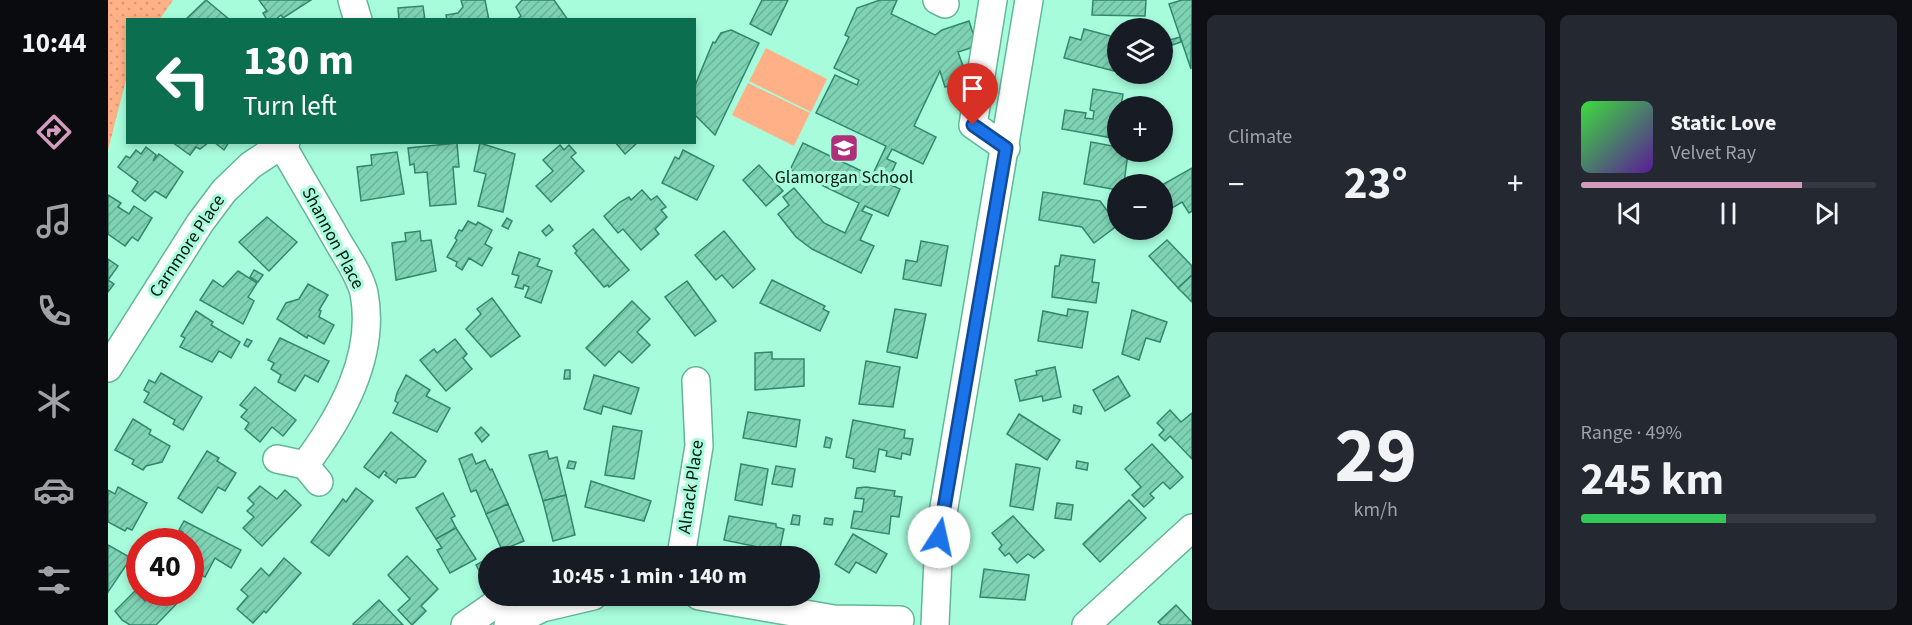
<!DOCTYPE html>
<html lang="en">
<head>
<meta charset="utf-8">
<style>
  body { margin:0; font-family:"Source Sans 3",sans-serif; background:#242831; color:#f1f3f6; height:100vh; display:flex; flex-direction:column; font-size:22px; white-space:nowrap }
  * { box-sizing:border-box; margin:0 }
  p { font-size:20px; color:#9ea1a6 }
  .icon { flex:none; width:33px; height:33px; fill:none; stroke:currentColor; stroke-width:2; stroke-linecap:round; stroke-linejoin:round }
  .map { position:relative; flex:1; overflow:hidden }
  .details { display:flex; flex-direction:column; gap:15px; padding:15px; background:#0d0f14; width:720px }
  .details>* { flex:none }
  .hud { position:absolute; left:18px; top:18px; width:570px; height:126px; border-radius:0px; box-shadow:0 3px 9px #0003; background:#0b6e4f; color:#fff; overflow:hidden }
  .fabs { position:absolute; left:999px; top:18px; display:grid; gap:12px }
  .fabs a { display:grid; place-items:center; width:66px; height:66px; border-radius:50%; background:#171b24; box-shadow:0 3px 9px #0003; font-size:30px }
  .speed { position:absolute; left:18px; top:528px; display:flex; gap:12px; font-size:30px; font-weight:700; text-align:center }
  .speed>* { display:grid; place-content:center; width:78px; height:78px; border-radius:50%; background:#171b24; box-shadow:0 3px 9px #0003; line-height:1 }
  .speed .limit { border:9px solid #d22; background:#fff; color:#111 }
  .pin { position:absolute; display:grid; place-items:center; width:51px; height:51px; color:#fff; margin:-62px -26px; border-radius:50% 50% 50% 0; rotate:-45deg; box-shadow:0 0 6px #0007 }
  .pin .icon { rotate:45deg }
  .me { position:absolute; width:66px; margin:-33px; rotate:10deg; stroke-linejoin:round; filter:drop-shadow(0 0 4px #0008) }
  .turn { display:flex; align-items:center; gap:21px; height:126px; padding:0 18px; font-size:27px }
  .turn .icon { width:78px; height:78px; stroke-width:2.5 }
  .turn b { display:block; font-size:42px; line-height:51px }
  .big { font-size:45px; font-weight:700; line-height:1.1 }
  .details .card { flex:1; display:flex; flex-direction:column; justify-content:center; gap:9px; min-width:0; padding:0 21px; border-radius:9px; background:#242831 }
  .details .dial { align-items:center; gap:0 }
  .dial b { font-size:78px; line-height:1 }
  .song { display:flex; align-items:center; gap:18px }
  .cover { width:72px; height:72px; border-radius:9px; background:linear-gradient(135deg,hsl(120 70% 55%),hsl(270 70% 35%)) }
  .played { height:6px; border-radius:3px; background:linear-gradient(90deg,#d49bbf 75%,#363941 75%) }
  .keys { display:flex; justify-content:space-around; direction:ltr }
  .heat { display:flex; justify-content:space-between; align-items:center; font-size:33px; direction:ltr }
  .charge { height:9px; border-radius:4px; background:linear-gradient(90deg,#34c759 49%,#363941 0) }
  .details .tiles { flex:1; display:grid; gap:15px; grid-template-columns:repeat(2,1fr) }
  .trip { position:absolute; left:370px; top:546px; width:342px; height:60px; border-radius:30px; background:#171b24; box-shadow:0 3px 9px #0003; font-weight:700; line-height:60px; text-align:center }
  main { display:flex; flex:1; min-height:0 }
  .menu { display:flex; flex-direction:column; width:108px; justify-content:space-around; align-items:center; background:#090b0e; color:#9ea1a6 }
  .menu .icon { width:42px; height:42px }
  .menu .on { color:#d49bbf }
  .menu b { font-size:27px; color:#f1f3f6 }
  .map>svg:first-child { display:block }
  .grass { fill:#ffb086 }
  .park { fill:url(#park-dots) }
  .building { fill:url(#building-hatch); stroke:#31886d; stroke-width:1.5 }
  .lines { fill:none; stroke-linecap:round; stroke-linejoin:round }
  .minor-casing { stroke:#63b699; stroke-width:30 }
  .minor { stroke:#fff; stroke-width:27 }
  .route-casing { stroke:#114b97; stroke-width:15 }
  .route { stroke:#1a73e8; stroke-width:10 }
  .labels { text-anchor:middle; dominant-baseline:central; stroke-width:6; stroke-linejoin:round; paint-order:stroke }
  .poi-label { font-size:18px; fill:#00170f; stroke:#a7fcdc }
  .street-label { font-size:18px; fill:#00170f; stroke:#a7fcdc }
</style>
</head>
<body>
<main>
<nav class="menu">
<b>10:44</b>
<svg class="icon on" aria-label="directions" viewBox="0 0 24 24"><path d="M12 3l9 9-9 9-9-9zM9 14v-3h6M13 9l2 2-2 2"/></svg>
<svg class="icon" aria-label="music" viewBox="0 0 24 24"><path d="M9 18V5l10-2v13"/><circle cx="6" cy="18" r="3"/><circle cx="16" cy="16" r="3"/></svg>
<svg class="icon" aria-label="phone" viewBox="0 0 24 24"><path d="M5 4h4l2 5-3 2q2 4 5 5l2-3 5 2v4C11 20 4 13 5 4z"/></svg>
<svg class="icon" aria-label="climate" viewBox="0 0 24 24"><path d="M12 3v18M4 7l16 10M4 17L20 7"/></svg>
<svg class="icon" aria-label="car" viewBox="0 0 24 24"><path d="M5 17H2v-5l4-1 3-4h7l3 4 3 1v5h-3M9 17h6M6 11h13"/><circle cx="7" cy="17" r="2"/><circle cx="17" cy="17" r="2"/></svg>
<svg class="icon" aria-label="filters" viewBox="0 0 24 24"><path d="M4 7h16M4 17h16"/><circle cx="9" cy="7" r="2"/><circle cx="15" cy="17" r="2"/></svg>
</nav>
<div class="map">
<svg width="1084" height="625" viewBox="0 0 1084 625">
  <defs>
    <pattern id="park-dots" width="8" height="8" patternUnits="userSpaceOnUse" patternTransform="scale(1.5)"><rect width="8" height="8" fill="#ffb086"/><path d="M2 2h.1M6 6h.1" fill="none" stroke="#d99772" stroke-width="1.8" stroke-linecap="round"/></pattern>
    <pattern id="building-hatch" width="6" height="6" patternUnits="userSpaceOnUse" patternTransform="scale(1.5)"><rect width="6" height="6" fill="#7fd3b5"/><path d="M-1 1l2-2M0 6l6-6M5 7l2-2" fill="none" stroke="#6cb49a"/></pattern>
  </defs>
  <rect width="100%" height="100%" fill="#a7fcdc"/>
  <g class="grass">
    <path d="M658 48 719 79 703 112 641 81Z"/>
    <path d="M640 83 702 113 686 146 624 115Z"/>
  </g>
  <path class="park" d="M0 0H65L52 19 20 20 19 76 0 150Z"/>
  <g class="building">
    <path d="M98 0 122 20H77Z"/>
    <path d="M151 0H203L175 18 173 15 167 20H159L155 13 159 11Z"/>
    <path d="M353 0H377L381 20H339L338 15 350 13 355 7Z"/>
    <path d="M414 0H446L460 20H408L413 16 408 7Z"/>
    <path d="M654 0H680L663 35 642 24Z"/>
    <path d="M772 0H789L783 14 827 35 834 30 861 21 869 46 850 52 860 80 837 87 832 71 806 126 828 137 815 164 784 149 779 159 788 163 779 183 792 189 780 216 757 206 754 211 764 215 752 240 766 246 753 273 704 249 688 237 670 214 681 205 675 197 686 188 716 223 737 233 751 203 682 170 695 143 764 176 778 146 708 113 727 75 749 85 751 80 726 68 741 37 737 35 749 8Z"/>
    <path d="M985 0H1038L1037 16 984 15Z"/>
    <path d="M1074 0H1084L1083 69 1061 4Z"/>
    <path d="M315 6 317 20H291L290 8Z"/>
    <path d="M976 29 1010 38V72L956 58 962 37 973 40Z"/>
    <path d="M623 30 651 43 607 135 586 114V88L605 42 607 43 613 33Z"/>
    <path d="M1072 37 1073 42 1064 45 1062 40Z"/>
    <path d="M1056 45 1061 60 1054 62V46Z"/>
    <path d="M985 89 1015 94 1013 106H1010V139L954 129 957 110 978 113 977 118 985 119 986 111 982 110Z"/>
    <path d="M64 142H101L92 149 88 147 82 155Z"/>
    <path d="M106 142H121L116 150Z"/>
    <path d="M507 142H530L517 154Z"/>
    <path d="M983 142 1010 147V152H1020L1016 184H1010V190L976 184Z"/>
    <path d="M349 143 351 167H345L348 204 322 206 319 172 307 173 306 164 302 165 300 148Z"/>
    <path d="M372 143 407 154 395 212 370 206 378 174 366 171Z"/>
    <path d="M452 145 456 150 461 145 468 153 463 157 476 171 443 202 428 186 445 171 435 160Z"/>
    <path d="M38 147 48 155 45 161 51 154 75 172 58 198 47 191 37 201 24 191 30 182 10 167 18 156 22 158 28 150 33 154Z"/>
    <path d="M575 150 606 166 589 200 554 183 567 157 571 159Z"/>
    <path d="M289 152 296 194 253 201 249 167 264 165 263 155Z"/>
    <path d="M651 165 675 191 658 206 635 180Z"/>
    <path d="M1084 168V211L1081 213 1074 202 1064 208 1054 193V185Z"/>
    <path d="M534 190 543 200 549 196 558 207 553 210 559 217 547 229 551 234 533 250 515 229 510 233 496 216 512 202 521 197 523 200Z"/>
    <path d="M935 192 992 201 1010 225 986 243 974 227 931 220Z"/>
    <path d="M0 195 13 203 10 207 21 214 26 206 44 218 30 241 24 237 17 246 0 234Z"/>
    <path d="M159 217 189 242 161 271 131 242Z"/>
    <path d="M399 218 404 221 400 229 394 226Z"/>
    <path d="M360 221 368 225 370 222 384 230 377 244 384 248 374 266 361 258 354 270 348 266 349 262 339 257 349 240 347 238 351 230 354 231Z"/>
    <path d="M441 225 445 230 438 236 434 231Z"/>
    <path d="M485 229 521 270 501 287 500 285 496 287 467 253 469 251 465 246Z"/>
    <path d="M312 231 313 241 323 240 328 271 288 280 284 243 298 241 297 233Z"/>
    <path d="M616 231 647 269 625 288 614 275 608 280 587 255Z"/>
    <path d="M1059 240 1084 266V275L1070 288 1041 256Z"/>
    <path d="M813 241 840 246 833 286 795 279 798 260 809 262Z"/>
    <path d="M411 252 432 259 429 266 444 271 433 303 417 297 421 287 416 285 415 289 407 287 411 276 404 274Z"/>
    <path d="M953 255 987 260 984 282 991 283 988 303 944 297 947 266H951Z"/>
    <path d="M0 259 10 266 0 280 6 284 0 292Z"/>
    <path d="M146 270 155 275 150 282 142 277Z"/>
    <path d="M130 271 149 283 140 297 146 301 135 324 92 300 105 280 115 287Z"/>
    <path d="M1084 275V302L1070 288Z"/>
    <path d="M664 280 717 306 715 309 721 312 712 331 652 303Z"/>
    <path d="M579 281 608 321 587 336 557 297Z"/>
    <path d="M200 284 220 295 211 310 213 311 211 317 226 325 216 344 200 335 199 338 169 319 178 303 191 299Z"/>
    <path d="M384 298 412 336 383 357 358 329 373 314 369 309Z"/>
    <path d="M524 301 542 319 529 332 542 345 524 363 511 351 497 366 478 348Z"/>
    <path d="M787 309 818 314 809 358 779 352Z"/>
    <path d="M960 309 980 312 974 348 930 341 935 311 959 316Z"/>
    <path d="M1024 310 1059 322 1052 342 1038 338 1031 360 1014 354Z"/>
    <path d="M88 311 105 322 103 325 132 342 123 358 111 351 104 362 72 347 77 338 73 336Z"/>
    <path d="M172 338 221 361 210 382 197 375 187 391 170 382 173 375 163 369 166 363 160 360Z"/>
    <path d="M139 339 144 341 140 347 136 345Z"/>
    <path d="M347 339 359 354 355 358 364 369 338 391 312 360 326 349 329 353Z"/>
    <path d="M664 352V359H696V386L647 390V353Z"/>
    <path d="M758 361 792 367 785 407 751 404Z"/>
    <path d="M947 367 953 397 935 401 934 396 912 401 907 380 929 375 928 371Z"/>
    <path d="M457 370H462V379H456Z"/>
    <path d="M53 373 94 397 75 430 65 424 67 420 36 402 41 393 36 390 41 380 47 383Z"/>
    <path d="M298 375 322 390 318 396 342 408 329 432 285 413 290 403 287 401 289 393Z"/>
    <path d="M486 375 531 388 523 414 495 406 493 414 476 409Z"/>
    <path d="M1010 376 1022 396 997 411 985 390Z"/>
    <path d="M147 387 188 420 175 436 164 427 152 442 137 429 141 423 133 417 139 410 132 405Z"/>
    <path d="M966 405 974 407 973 414 965 412Z"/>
    <path d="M1062 410 1073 422 1084 413V459L1062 436 1057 441 1051 435 1056 430 1049 423Z"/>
    <path d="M640 412 692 420 688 447 635 438Z"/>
    <path d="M911 414 952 440 939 460 899 434Z"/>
    <path d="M25 419 43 430 41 434 62 446 54 462 38 466 35 470 24 464 26 460 7 450Z"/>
    <path d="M745 420 797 430 796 438 805 439 802 455 794 453 793 459 778 456 779 451 771 449 767 472 745 468 746 459 738 457Z"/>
    <path d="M505 426 534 431 526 479 497 475Z"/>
    <path d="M373 427 381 435 374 442 367 433Z"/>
    <path d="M283 432 318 461 307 477 290 479 288 483 277 475 279 473 276 471 271 478 256 467Z"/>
    <path d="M718 437 724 439 722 448 716 447Z"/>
    <path d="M1044 444 1075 477 1062 489 1055 482 1042 494 1046 498 1036 507 1024 495 1033 487 1017 469Z"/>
    <path d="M99 451 111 458 109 461 128 473 117 491 110 487 94 513 70 498Z"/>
    <path d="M439 451 441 459 449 457 458 495 435 501 421 455Z"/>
    <path d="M364 454 368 464 377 460 382 470 384 469 400 504 378 514 368 490 363 492 351 459Z"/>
    <path d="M461 461 468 462 466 469 459 468Z"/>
    <path d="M969 461 980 463 979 470 968 468Z"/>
    <path d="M633 464 660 469 654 505 627 500Z"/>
    <path d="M908 464 932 468 925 510 902 506Z"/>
    <path d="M668 466 687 469 684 487 664 484Z"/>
    <path d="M483 481 543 501 536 521 477 507Z"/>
    <path d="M152 486 169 499 177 490 193 505 154 546 135 528 146 517 139 511 146 504 140 498Z"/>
    <path d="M10 487 39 503 24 530 19 528 17 531 0 522V490L7 494Z"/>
    <path d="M758 487 787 491 786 496 794 497 791 517 783 516 781 534 743 528 746 511 754 512 756 499 747 498 749 488Z"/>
    <path d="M248 488 265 501 221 556 203 542 235 499 238 502Z"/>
    <path d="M335 493 347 516 343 518 348 528 328 539 308 508Z"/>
    <path d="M458 495 467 535 445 541 435 501Z"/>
    <path d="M1021 500 1038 518 992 562 975 544Z"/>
    <path d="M949 503 965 505 963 520 947 518Z"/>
    <path d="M400 504 416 541 394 550 378 514Z"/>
    <path d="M685 515 692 516 691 525 683 524Z"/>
    <path d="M621 516 668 524V527L676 529 672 548 664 547V550L616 540Z"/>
    <path d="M905 516 936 550 926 558 920 554 909 563 901 553 897 556 891 549 894 545 884 533Z"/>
    <path d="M717 518 725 519 724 525 716 524Z"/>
    <path d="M76 521 133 550 123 568 107 558 97 577 82 569 85 560 82 558V542H70L75 532 71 530Z"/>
    <path d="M348 528 368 559 342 573 329 550 334 548 328 539Z"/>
    <path d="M745 534 779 554 768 573 748 562 741 573 727 564Z"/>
    <path d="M0 545 23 558 0 592Z"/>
    <path d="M299 556 330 589 313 606 318 611 304 625 290 610 302 599 280 575Z"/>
    <path d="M176 558 193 573 158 613 156 611 145 623 129 609 140 596 133 590 153 568 161 576Z"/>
    <path d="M375 561 379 568 372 572 368 565Z"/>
    <path d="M876 569 921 575 917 600 872 597Z"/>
    <path d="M27 591 37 601 45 592 78 594 48 625H22L14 620 7 611Z"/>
    <path d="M271 600 295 625H246L245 624Z"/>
    <path d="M1068 605 1084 622V625H1053L1050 622Z"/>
  </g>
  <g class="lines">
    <g class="minor-casing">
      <g id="minor">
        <path d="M244 0 250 20"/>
        <path d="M829 0 837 4"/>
        <path d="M885 0 865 125 898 148"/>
        <path d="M174 145C192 177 211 208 229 240 238 256 252 275 256 293 268 356 233 417 197 465"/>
        <path d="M0 368 92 223 116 191 143 165 178 142"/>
        <path d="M169 459 197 465 211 482"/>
        <path d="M573 556 591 446 588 381"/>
        <path d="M591 596 726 619 792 620"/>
        <path d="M357 625 399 596"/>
        <path d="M400 625 434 608 485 596"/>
        <path d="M827 625 831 537 921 0"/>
        <path d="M978 625 1084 528"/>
      </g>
    </g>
    <use href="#minor" class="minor"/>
  </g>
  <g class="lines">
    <g class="route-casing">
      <path id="route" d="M831 537 898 148 865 125"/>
    </g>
    <use href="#route" class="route"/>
  </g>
  <defs>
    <g id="school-square" transform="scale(1.5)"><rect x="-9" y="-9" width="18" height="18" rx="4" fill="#b02f7b" stroke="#a7fcdc"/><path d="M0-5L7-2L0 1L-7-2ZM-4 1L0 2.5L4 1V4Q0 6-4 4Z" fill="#fff"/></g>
  </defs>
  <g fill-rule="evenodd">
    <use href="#school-square" x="736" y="148"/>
  </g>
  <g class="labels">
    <g class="poi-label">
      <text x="736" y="177">Glamorgan School</text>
    </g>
    <g class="street-label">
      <text transform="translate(225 238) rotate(62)">Shannon Place</text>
      <text transform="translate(79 246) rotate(-56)">Carnmore Place</text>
      <text transform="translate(583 487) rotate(-82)">Alnack Place</text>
    </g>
  </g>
</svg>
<div class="fabs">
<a><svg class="icon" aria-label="layers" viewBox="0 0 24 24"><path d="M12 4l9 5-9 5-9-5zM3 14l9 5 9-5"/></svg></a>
<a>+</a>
<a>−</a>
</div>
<div class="speed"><div class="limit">40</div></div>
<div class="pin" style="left:865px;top:125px;background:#d93025"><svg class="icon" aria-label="arrive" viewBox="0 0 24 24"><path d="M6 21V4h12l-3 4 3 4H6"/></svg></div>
<svg class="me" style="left:831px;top:537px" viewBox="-20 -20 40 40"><circle r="19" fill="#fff"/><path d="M0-13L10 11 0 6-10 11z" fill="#1a73e8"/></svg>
<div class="trip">10:45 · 1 min · 140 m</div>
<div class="hud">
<div class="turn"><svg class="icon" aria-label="left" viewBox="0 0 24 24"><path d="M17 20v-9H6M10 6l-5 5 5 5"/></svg><div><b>130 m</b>Turn left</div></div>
</div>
</div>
<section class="details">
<div class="tiles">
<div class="card"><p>Climate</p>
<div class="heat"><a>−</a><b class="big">23°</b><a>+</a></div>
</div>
<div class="card">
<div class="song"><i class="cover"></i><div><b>Static Love</b><p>Velvet Ray</p></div></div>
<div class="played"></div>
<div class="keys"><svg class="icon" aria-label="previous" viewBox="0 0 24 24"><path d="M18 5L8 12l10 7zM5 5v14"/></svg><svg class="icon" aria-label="pause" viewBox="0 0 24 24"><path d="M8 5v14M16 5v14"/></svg><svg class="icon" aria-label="next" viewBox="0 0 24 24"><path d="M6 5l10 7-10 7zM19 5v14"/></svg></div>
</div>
<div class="card dial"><b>29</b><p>km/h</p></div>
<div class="card"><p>Range · 49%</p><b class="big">245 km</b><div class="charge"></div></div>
</div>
</section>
</main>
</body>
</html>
